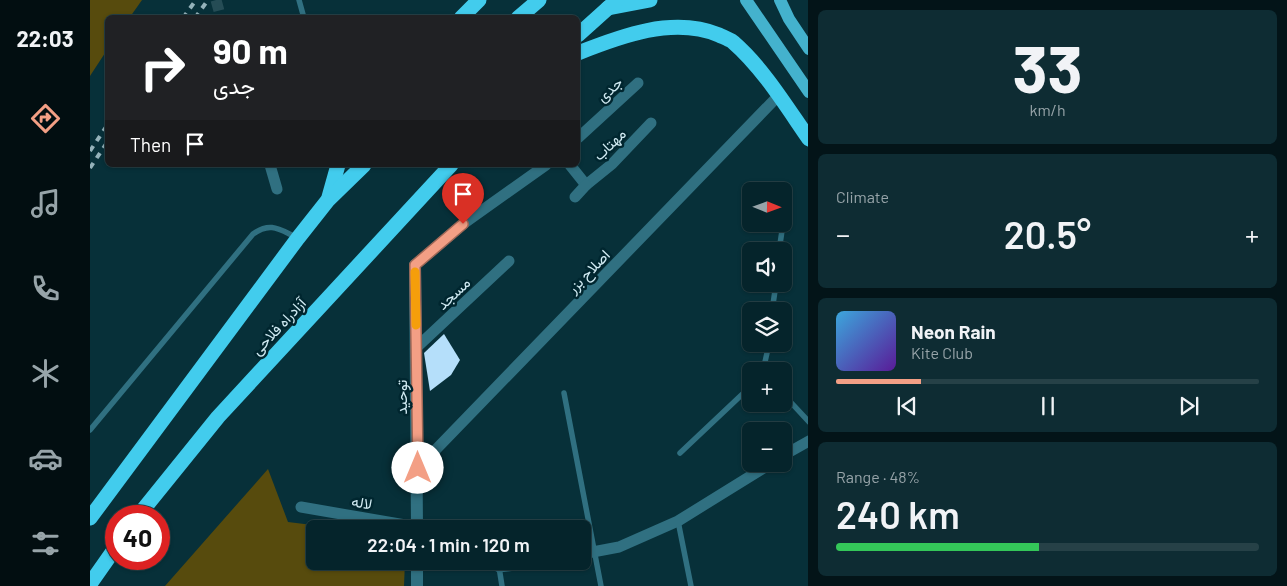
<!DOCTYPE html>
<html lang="en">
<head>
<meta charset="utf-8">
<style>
  body { margin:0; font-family:Barlow,Vazirmatn,sans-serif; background:#0e2c33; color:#f1f3f6; height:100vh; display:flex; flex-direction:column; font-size:19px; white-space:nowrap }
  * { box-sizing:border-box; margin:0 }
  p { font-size:16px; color:#97a4a9 }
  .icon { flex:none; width:28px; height:28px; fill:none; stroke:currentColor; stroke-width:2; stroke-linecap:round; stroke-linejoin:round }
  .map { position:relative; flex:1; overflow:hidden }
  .side { display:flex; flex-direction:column; gap:10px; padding:10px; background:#031418; width:479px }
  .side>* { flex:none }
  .hud { position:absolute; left:15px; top:15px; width:475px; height:152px; border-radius:8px; box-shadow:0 1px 4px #0004,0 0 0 1px #264147; background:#202124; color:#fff; overflow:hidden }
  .needle { width:32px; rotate:91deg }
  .controls { position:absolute; left:652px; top:182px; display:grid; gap:10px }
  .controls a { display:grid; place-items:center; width:50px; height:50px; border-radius:8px; background:#05242b; box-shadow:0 1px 4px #0004,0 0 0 1px #264147; font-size:25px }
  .speed { position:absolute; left:15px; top:505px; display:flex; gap:10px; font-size:25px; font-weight:700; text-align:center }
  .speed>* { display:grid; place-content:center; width:65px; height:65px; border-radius:50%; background:#05242b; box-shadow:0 1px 4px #0004,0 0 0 1px #264147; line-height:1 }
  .speed .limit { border:8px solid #d22; background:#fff; color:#111 }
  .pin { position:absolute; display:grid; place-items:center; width:42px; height:42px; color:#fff; margin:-51px -21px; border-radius:50% 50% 50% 0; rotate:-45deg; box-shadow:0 0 5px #0007 }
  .pin .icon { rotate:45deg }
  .me { position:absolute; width:55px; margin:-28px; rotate:0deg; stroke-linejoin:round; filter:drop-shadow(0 0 4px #0008) }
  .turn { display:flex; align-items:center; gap:18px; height:105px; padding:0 25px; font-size:22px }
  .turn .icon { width:65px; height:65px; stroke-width:2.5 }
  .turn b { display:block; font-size:35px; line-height:42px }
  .then { display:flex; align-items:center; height:48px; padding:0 25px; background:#0003; gap:10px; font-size:19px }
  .big { font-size:38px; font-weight:600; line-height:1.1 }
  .side .tile { flex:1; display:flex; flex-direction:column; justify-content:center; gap:8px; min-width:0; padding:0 18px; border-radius:8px; background:#0e2c33 }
  .side .dial { align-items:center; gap:0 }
  .dial b { font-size:65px; line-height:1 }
  .song { display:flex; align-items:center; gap:15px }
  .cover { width:60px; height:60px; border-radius:8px; background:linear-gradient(135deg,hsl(200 70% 55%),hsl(270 70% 35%)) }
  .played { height:5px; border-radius:2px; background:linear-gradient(90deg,#f39f85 20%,#264147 20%) }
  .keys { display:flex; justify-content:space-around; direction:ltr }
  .heat { display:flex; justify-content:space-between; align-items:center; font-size:28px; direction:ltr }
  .charge { height:8px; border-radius:4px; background:linear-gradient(90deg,#34c759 48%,#264147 0) }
  .trip { position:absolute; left:216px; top:520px; width:285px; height:50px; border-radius:8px; background:#05242b; box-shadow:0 1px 4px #0004,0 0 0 1px #264147; font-weight:600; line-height:50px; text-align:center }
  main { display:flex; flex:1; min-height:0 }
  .tab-bar { display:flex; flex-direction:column; width:90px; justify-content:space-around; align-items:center; background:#020e11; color:#97a4a9 }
  .tab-bar .icon { width:35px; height:35px }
  .tab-bar .selected { color:#f39f85 }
  .tab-bar b { font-size:22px; color:#f1f3f6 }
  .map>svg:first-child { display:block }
  .green { fill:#574b0d }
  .building { fill:#b5dffa }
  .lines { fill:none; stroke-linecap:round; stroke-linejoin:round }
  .minor-tunnel { stroke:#254c55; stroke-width:11; stroke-dasharray:11 5.5; stroke-linecap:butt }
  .service { stroke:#307081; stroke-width:5.5 }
  .minor { stroke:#307081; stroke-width:11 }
  .tertiary { stroke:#307081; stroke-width:12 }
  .primary { stroke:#44b2cd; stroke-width:12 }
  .motorway { stroke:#42cced; stroke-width:15 }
  .rail { stroke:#94b2ba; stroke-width:4; stroke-dasharray:6 6; stroke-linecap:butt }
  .route-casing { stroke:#9e6756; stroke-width:12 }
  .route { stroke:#f39f85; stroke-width:9 }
  .slow { stroke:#f59e0b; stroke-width:9 }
  .labels { text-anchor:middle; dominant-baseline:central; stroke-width:5; stroke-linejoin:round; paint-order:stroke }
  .street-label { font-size:15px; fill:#d1ebf3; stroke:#00262f }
</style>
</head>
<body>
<main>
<nav class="tab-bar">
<b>22:03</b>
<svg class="icon selected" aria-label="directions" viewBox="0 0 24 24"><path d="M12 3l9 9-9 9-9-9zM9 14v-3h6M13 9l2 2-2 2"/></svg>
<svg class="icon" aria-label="music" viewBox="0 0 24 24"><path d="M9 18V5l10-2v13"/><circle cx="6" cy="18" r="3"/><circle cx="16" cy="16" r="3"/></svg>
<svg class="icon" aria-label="phone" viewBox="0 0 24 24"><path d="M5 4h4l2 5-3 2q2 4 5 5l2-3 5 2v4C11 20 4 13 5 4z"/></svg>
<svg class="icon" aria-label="climate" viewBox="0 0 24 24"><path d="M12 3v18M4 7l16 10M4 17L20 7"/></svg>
<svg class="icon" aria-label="car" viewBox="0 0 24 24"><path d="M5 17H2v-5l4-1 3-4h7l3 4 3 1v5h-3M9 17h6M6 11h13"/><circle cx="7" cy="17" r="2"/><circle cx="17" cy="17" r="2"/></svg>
<svg class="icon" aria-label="filters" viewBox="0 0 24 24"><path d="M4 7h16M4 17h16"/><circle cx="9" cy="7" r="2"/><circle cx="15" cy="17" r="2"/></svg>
</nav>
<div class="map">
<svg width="719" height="586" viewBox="0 0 719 586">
  <rect width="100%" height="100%" fill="#073039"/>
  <g class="green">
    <path d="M0 0H52L40 17 18 18 17 50 0 76Z"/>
    <path d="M178 469 198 522 255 529H225V561H315L314 586H75Z"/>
  </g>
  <path class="building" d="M354 334 370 360 361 375 340 391 334 353Z"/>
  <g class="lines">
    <path class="minor-tunnel" d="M126 0 131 18"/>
    <g class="service">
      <path d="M209 0 214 18"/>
      <path d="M689 251 693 224"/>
      <path d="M682 311 686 284"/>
      <path d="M673 371 679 344"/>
      <path d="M474 393 511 586"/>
      <path d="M694 395 719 422"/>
      <path d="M0 430 163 234C181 221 190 230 208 238"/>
      <path d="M590 453 661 386"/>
      <path d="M588 521 601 586"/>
      <path d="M409 567 412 586"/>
    </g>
    <g class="minor">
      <path d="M488 138 548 83"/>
      <path d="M180 165 187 189"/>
      <path d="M480 165 496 185 522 164 561 123"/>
      <path d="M485 197 496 185"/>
      <path d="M325 265 373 224 456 165"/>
      <path d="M327 347 419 261"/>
      <path d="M694 455 719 441"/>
      <path d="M328 468 689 95"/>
      <path d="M211 507 327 527"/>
      <path d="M492 554 529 547 588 521 680 464"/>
      <path d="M409 567 456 561"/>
    </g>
    <g class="tertiary">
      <path d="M325 265 327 529"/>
      <path d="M327 586V561"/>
    </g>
    <g class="primary">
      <path d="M656 0 719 92"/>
      <path d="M690 0 699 19 719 49"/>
    </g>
    <g class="motorway">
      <path d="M518 8 560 0"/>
      <path d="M371 18 389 0"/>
      <path d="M428 18 449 0"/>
      <path d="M488 35 527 0"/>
      <path d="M488 53C531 36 583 16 629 35 633 37 639 39 643 42 673 68 696 106 719 139"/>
      <path d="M239 197 248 165"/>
      <path d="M48 516 128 417 361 165"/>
      <path d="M0 518 208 238 238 200 274 165"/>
      <path d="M0 584 26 547"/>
    </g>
    <g class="rail">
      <path d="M93 18 106 0"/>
      <path d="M105 18 118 0"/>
      <path d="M0 151 18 124"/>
      <path d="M0 168 18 141"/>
    </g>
  </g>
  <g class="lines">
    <g class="route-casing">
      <path id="route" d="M328 468 325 265 373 224"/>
    </g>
    <use href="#route" class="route"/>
    <path class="slow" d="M325 272 326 325"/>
  </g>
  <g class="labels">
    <g class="street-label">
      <text transform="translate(519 89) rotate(-42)">جدی</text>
      <text transform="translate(519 144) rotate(-44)">مهتاب</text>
      <text transform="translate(498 271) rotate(-46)">اصلاح بزر</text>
      <text transform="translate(363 293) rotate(-43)">مسجد</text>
      <text transform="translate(188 326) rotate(-47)">آزادراه فلاحی</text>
      <text transform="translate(311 397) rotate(-90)">توحید</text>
      <text transform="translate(272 502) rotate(10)">لاله</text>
    </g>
  </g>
</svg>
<div class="controls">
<a><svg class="needle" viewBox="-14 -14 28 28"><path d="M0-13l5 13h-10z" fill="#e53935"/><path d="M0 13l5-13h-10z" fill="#97a4a9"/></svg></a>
<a><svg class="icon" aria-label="sound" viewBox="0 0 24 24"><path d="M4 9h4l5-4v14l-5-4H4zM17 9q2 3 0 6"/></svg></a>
<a><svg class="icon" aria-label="layers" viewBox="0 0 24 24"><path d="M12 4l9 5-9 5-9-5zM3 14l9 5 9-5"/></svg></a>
<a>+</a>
<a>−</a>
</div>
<div class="speed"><div class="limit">40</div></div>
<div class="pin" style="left:373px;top:224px;background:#d93025"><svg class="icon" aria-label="arrive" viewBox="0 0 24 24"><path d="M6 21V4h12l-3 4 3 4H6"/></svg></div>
<svg class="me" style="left:328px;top:468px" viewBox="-20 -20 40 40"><circle r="19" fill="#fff"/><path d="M0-13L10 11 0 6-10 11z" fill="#f39f85"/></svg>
<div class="trip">22:04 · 1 min · 120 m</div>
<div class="hud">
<div class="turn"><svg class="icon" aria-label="right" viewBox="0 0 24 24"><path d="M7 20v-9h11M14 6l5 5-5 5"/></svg><div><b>90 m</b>جدی</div></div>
<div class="then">Then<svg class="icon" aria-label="arrive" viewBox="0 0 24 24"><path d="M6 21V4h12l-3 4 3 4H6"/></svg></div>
</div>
</div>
<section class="side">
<div class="tile dial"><b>33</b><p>km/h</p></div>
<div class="tile"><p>Climate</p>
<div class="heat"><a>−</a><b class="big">20.5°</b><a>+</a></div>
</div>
<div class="tile">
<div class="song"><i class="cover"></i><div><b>Neon Rain</b><p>Kite Club</p></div></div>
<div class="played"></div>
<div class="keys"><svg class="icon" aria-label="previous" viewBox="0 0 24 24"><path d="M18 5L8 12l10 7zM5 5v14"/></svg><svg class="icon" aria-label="pause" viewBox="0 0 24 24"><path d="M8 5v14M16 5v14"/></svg><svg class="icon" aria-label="next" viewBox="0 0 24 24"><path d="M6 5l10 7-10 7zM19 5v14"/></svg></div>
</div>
<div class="tile"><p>Range · 48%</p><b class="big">240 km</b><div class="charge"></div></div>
</section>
</main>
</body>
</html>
